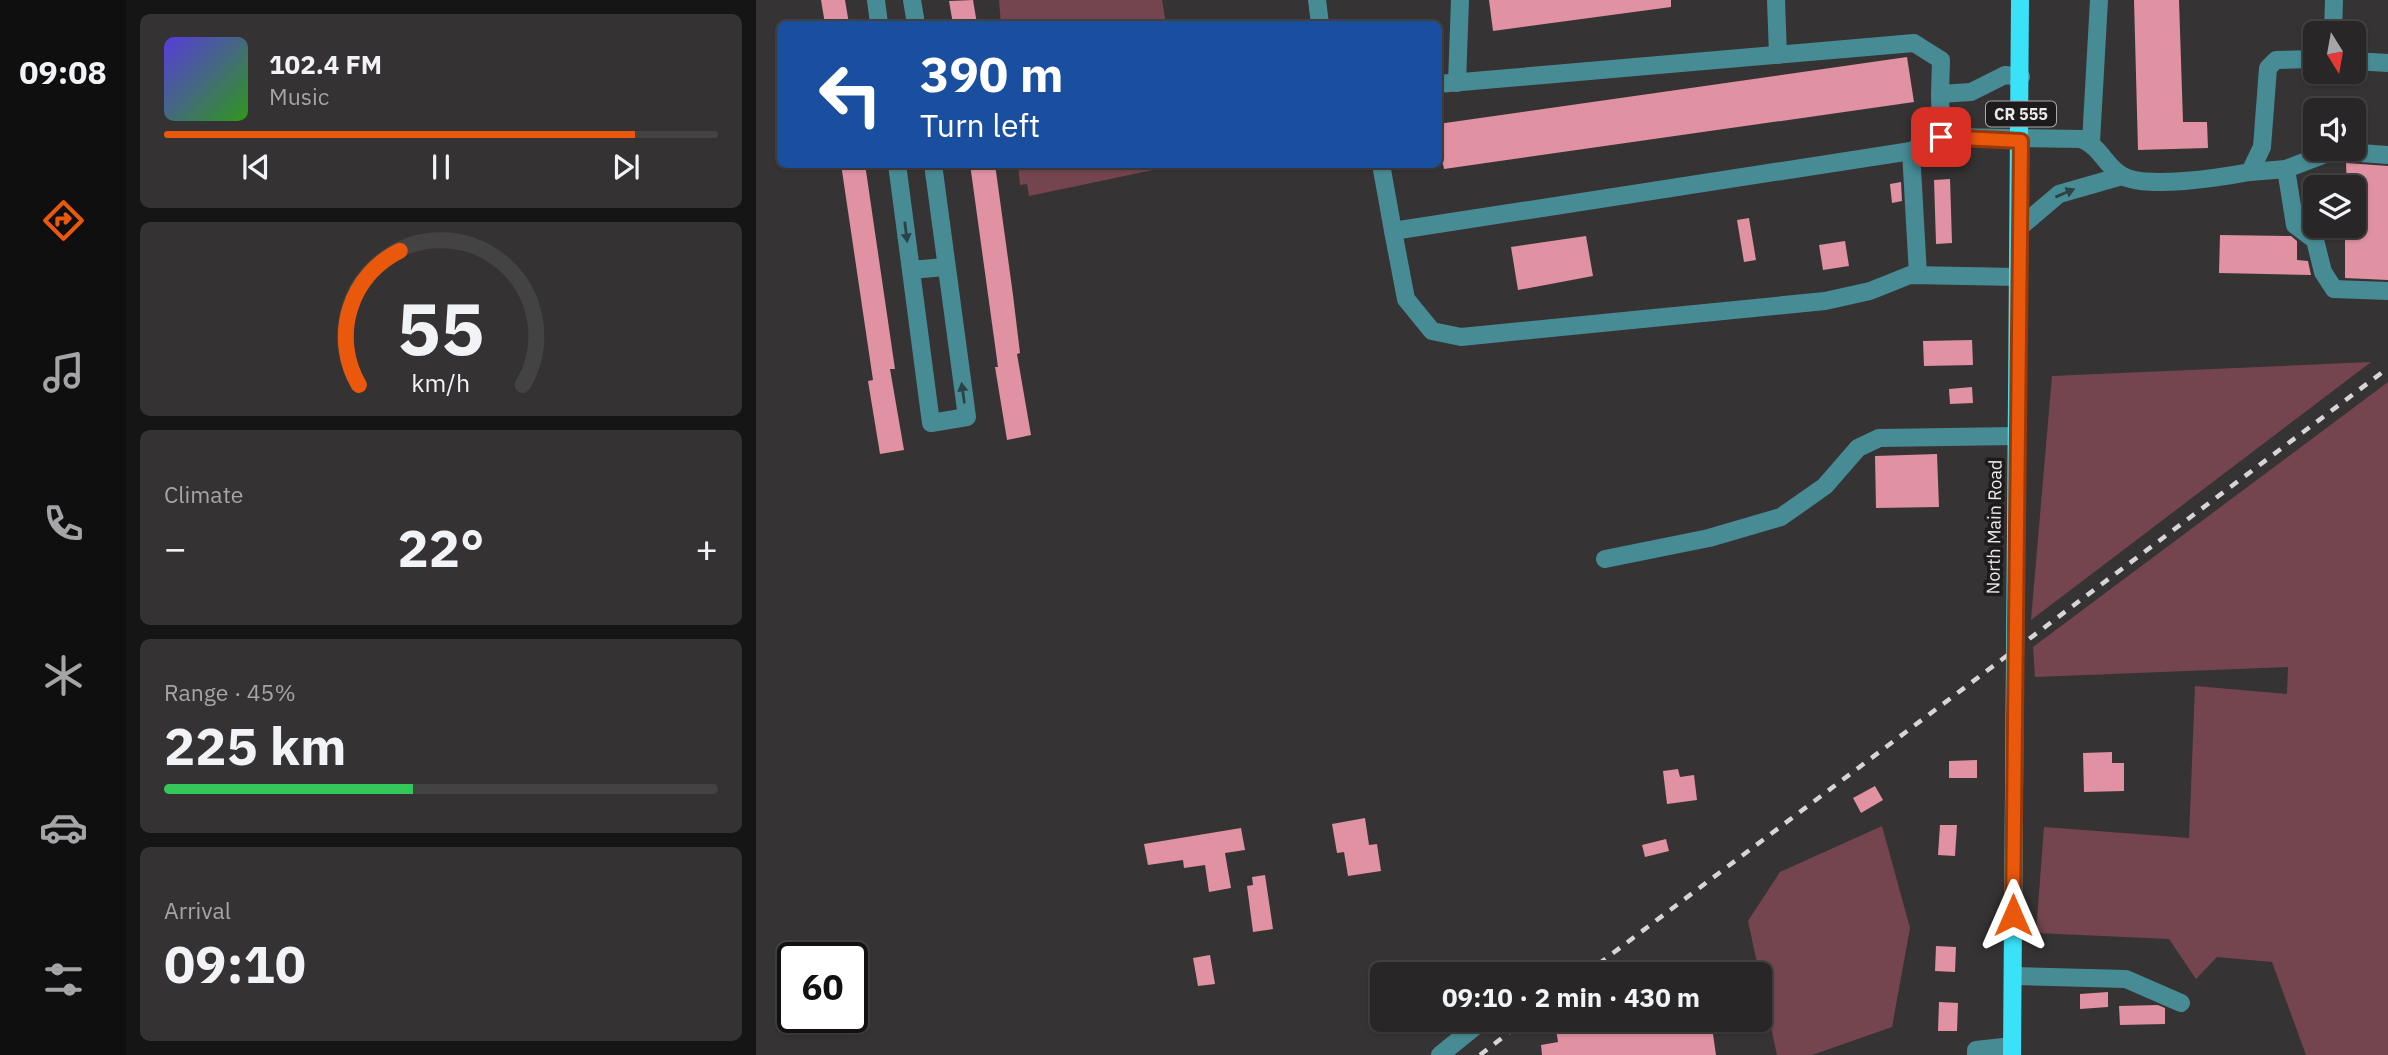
<!DOCTYPE html>
<html lang="en">
<head>
<meta charset="utf-8">
<style>
  body { margin:0; font-family:"IBM Plex Sans",sans-serif; background:#343233; color:#f1f3f6; height:100vh; display:flex; flex-direction:column; font-size:26px; white-space:nowrap }
  * { box-sizing:border-box; margin:0 }
  p { font-size:23px; color:#a5a5a7 }
  .icon { flex:none; width:38px; height:38px; fill:none; stroke:currentColor; stroke-width:2; stroke-linecap:round; stroke-linejoin:round }
  .map { position:relative; flex:1; overflow:hidden }
  .sheet { display:flex; flex-direction:column; gap:14px; padding:14px; background:#161515; width:630px }
  .sheet>* { flex:none }
  .hud { position:absolute; left:21px; top:21px; width:665px; height:147px; border-radius:10px; box-shadow:0 2px 5px #0004,0 0 0 2px #444344; background:#1a4fa0; color:#fff; overflow:hidden }
  .needle { width:46px; rotate:169deg }
  .controls { position:absolute; left:1547px; top:21px; display:grid; gap:14px }
  .controls a { display:grid; place-items:center; width:63px; height:63px; border-radius:10px; background:#282627; box-shadow:0 2px 5px #0004,0 0 0 2px #444344; font-size:35px }
  .speed { position:absolute; left:21px; top:942px; display:flex; gap:14px; font-size:35px; font-weight:700; text-align:center }
  .speed>* { display:grid; place-content:center; width:91px; height:91px; border-radius:50%; background:#282627; box-shadow:0 2px 5px #0004,0 0 0 2px #444344; line-height:1 }
  .speed .limit { border:4px solid #111; border-radius:10px; background:#fff; color:#111 }
  .pin { position:absolute; display:grid; place-items:center; width:60px; height:60px; color:#fff; margin:-30px; border-radius:14px; box-shadow:0 4px 10px #0006 }
  .me { position:absolute; width:77px; margin:-38px; rotate:0deg; stroke-linejoin:round; filter:drop-shadow(0 0 5px #0008) }
  .turn { display:flex; align-items:center; gap:24px; height:147px; padding:0 28px; font-size:32px }
  .turn .icon { width:91px; height:91px; stroke-width:2.5 }
  .turn b { display:block; font-size:49px; line-height:60px }
  .big { font-size:52px; font-weight:700; line-height:1.1 }
  .sheet .tile { flex:1; display:flex; flex-direction:column; justify-content:center; gap:10px; min-width:0; padding:0 24px; border-radius:10px; background:#343233 }
  .sheet .dial { align-items:center; gap:0 }
  .dial svg { height:182px; overflow:visible; fill:none; stroke:#444344; stroke-width:7; stroke-linecap:round; text-anchor:middle }
  .dial text { fill:#f1f3f6; stroke:none }
  .song { display:flex; align-items:center; gap:21px }
  .cover { width:84px; height:84px; border-radius:10px; background:linear-gradient(135deg,hsl(250 70% 55%),hsl(110 70% 35%)) }
  .played { height:7px; border-radius:4px; background:linear-gradient(90deg,#ea580c 85%,#444344 85%) }
  .keys { display:flex; justify-content:space-around; direction:ltr }
  .heat { display:flex; justify-content:space-between; align-items:center; font-size:38px; direction:ltr }
  .charge { height:10px; border-radius:5px; background:linear-gradient(90deg,#34c759 45%,#444344 0) }
  .trip { position:absolute; left:614px; top:962px; width:402px; height:70px; border-radius:10px; background:#282627; box-shadow:0 2px 5px #0004,0 0 0 2px #444344; font-weight:700; line-height:70px; text-align:center }
  main { display:flex; flex:1; min-height:0 }
  .menu { display:flex; flex-direction:column; width:126px; justify-content:space-around; align-items:center; background:#100f10; color:#a5a5a7 }
  .menu .icon { width:49px; height:49px }
  .menu .current { color:#ea580c }
  .menu b { font-size:32px; color:#f1f3f6 }
  .map>svg:first-child { display:block }
  .green { fill:#75454f }
  .building { fill:#e091a2 }
  .lines { fill:none; stroke-linecap:round; stroke-linejoin:round }
  .minor { stroke:#478b95; stroke-width:18 }
  .major { stroke:#3ae2f8; stroke-width:18 }
  .rail { stroke:#d7d5d5; stroke-width:4.5; stroke-dasharray:9 9; stroke-linecap:butt }
  .oneway { fill:#2c4246 }
  .route-casing { stroke:#983908; stroke-width:18 }
  .route { stroke:#ea580c; stroke-width:12 }
  .labels { text-anchor:middle; dominant-baseline:central; stroke-width:7; stroke-linejoin:round; paint-order:stroke }
  .shield { fill:#1d1b1b; stroke:#adabab; stroke-width:2 }
  .shield-label { font-size:16px; font-weight:bold; fill:#ebe9e9 }
  .street-label { font-size:18px; fill:#ebe9e9; stroke:#1d1b1b }
</style>
</head>
<body>
<main>
<nav class="menu">
<b>09:08</b>
<svg class="icon current" aria-label="directions" viewBox="0 0 24 24"><path d="M12 3l9 9-9 9-9-9zM9 14v-3h6M13 9l2 2-2 2"/></svg>
<svg class="icon" aria-label="music" viewBox="0 0 24 24"><path d="M9 18V5l10-2v13"/><circle cx="6" cy="18" r="3"/><circle cx="16" cy="16" r="3"/></svg>
<svg class="icon" aria-label="phone" viewBox="0 0 24 24"><path d="M5 4h4l2 5-3 2q2 4 5 5l2-3 5 2v4C11 20 4 13 5 4z"/></svg>
<svg class="icon" aria-label="climate" viewBox="0 0 24 24"><path d="M12 3v18M4 7l16 10M4 17L20 7"/></svg>
<svg class="icon" aria-label="car" viewBox="0 0 24 24"><path d="M5 17H2v-5l4-1 3-4h7l3 4 3 1v5h-3M9 17h6M6 11h13"/><circle cx="7" cy="17" r="2"/><circle cx="17" cy="17" r="2"/></svg>
<svg class="icon" aria-label="filters" viewBox="0 0 24 24"><path d="M4 7h16M4 17h16"/><circle cx="9" cy="7" r="2"/><circle cx="15" cy="17" r="2"/></svg>
</nav>
<section class="sheet">
<div class="tile">
<div class="song"><i class="cover"></i><div><b>102.4 FM</b><p>Music</p></div></div>
<div class="played"></div>
<div class="keys"><svg class="icon" aria-label="previous" viewBox="0 0 24 24"><path d="M18 5L8 12l10 7zM5 5v14"/></svg><svg class="icon" aria-label="pause" viewBox="0 0 24 24"><path d="M8 5v14M16 5v14"/></svg><svg class="icon" aria-label="next" viewBox="0 0 24 24"><path d="M6 5l10 7-10 7zM19 5v14"/></svg></div>
</div>
<div class="tile dial"><svg viewBox="0 0 100 80">
<path d="M14 69A42 42 0 1 1 86 69"/>
<path d="M14 69A42 42 0 0 1 32 10" stroke="#ea580c"/>
<text x="50" y="56" font-size="32" font-weight="700">55</text>
<text x="50" y="72" font-size="11">km/h</text>
</svg></div>
<div class="tile"><p>Climate</p>
<div class="heat"><a>−</a><b class="big">22°</b><a>+</a></div>
</div>
<div class="tile"><p>Range · 45%</p><b class="big">225 km</b><div class="charge"></div></div>
<div class="tile"><p>Arrival</p><b class="big">09:10</b></div>
</section>
<div class="map">
<svg width="1632" height="1055" viewBox="0 0 1632 1055">
  <rect width="100%" height="100%" fill="#363334"/>
  <g class="green">
    <path d="M243 0H406L410 24H245Z"/>
    <path d="M262 165V164L421 165 273 196 271 184 264 185Z"/>
    <path d="M1615 362 1275 620 1296 376Z"/>
    <path d="M1632 382V1055H1550L1516 962 1461 957 1440 979 1413 939 1280 933 1288 827 1433 838 1439 686 1531 694 1532 667 1279 677 1277 647Z"/>
    <path d="M1126 826 1154 928 1136 1027 1056 1055H1021L992 921 1024 872Z"/>
  </g>
  <g class="building">
    <path d="M65 0H89L93 24H69Z"/>
    <path d="M217 0 221 24H197L193 1Z"/>
    <path d="M733 0H915V7L737 31Z"/>
    <path d="M1378 0H1423L1427 122H1451L1452 148 1382 150Z"/>
    <path d="M1151 57 1158 102 688 169 687 164 682 165V124Z"/>
    <path d="M1590 163 1632 166V280L1589 278V233L1591 226H1598V187H1591Z"/>
    <path d="M85 164H109L139 369H134L148 450 124 454 112 381 117 380Z"/>
    <path d="M214 164H239L257 295 264 353 261 354 275 435 251 440 239 367H242Z"/>
    <path d="M1194 179 1196 243 1180 244 1178 180Z"/>
    <path d="M1145 182 1146 201 1136 203 1134 184Z"/>
    <path d="M993 218 1000 260 988 262 981 220Z"/>
    <path d="M1464 235 1535 236 1541 241V260L1552 261 1555 275 1463 273Z"/>
    <path d="M830 236 837 276 762 290 755 247Z"/>
    <path d="M1089 241 1093 266 1067 270 1063 245Z"/>
    <path d="M1216 340 1217 365 1168 366 1167 341Z"/>
    <path d="M1216 387 1217 403 1194 404 1193 389Z"/>
    <path d="M1181 454 1183 507 1120 508 1119 456Z"/>
    <path d="M1356 752V763H1368V791L1328 792 1327 753Z"/>
    <path d="M1221 760V778H1193V761Z"/>
    <path d="M922 769 924 777 938 775 941 800 911 804 907 771Z"/>
    <path d="M1119 786 1127 800 1105 813 1097 798Z"/>
    <path d="M609 818 613 845 621 844 625 871 592 876 588 852 581 853 576 824Z"/>
    <path d="M1184 825H1201L1199 856 1182 855Z"/>
    <path d="M485 828 489 850 469 853 475 888 453 892 449 865 428 868 427 860 392 865 388 844Z"/>
    <path d="M910 839 913 851 889 857 886 845Z"/>
    <path d="M509 875 517 929 497 932 491 886 497 885 496 877Z"/>
    <path d="M1180 946 1200 947 1199 972 1179 971Z"/>
    <path d="M454 955 459 984 442 986 437 958Z"/>
    <path d="M1352 992V1007L1324 1009V994Z"/>
    <path d="M1183 1002 1202 1003 1201 1031H1182Z"/>
    <path d="M1402 1005 1409 1008V1024L1364 1025 1363 1006Z"/>
    <path d="M829 1020H955L960 1055H786L785 1045 802 1042 800 1029 822 1026V1021Z"/>
  </g>
  <g class="lines">
    <g class="minor">
      <path d="M120 0 123 24"/>
      <path d="M156 0 160 24"/>
      <path d="M561 0 564 24"/>
      <path d="M1020 0 1022 55"/>
      <path d="M1577 33 1578 0"/>
      <path d="M1598 61 1632 63"/>
      <path d="M701 83 704 0"/>
      <path d="M682 84 1158 43 1185 60 1184 94 1215 92 1249 75 1265 77"/>
      <path d="M1184 94 1185 137"/>
      <path d="M1335 142 1343 0"/>
      <path d="M1155 151 1162 275"/>
      <path d="M141 164 175 423 211 417 177 164"/>
      <path d="M625 164 637 231 1155 151 1185 137 1325 139C1344 146 1349 165 1365 175 1388 190 1467 177 1494 172L1506 147 1512 68 1520 60 1559 59"/>
      <path d="M1530 169 1539 225 1559 240 1567 272 1578 289 1632 291"/>
      <path d="M1494 172 1530 169 1577 151 1632 155"/>
      <path d="M1263 228 1303 194 1366 176"/>
      <path d="M637 231 650 299 676 331 705 337 1069 301 1114 291 1154 275 1262 277"/>
      <path d="M155 270 189 267"/>
      <path d="M849 559 953 538 1025 517 1069 486 1102 448 1123 438 1260 436"/>
      <path d="M1257 976 1370 979 1425 1003"/>
      <path d="M684 1055 727 1020"/>
      <path d="M1220 1055V1050L1256 1046"/>
    </g>
    <path class="major" d="M1256 1055 1264 0"/>
    <g class="rail">
      <path d="M828 975 1632 368"/>
      <path d="M724 1055 769 1020"/>
    </g>
  </g>
  <defs><path id="oneway-solid" d="M-6-.8H1V-3.2L6.5 0L1 3.2V.8H-6Z" transform="scale(1.75)"/></defs>
  <g class="oneway">
    <use href="#oneway-solid" transform="translate(1309 193) rotate(-23)"/>
    <use href="#oneway-solid" transform="translate(150 232) rotate(83)"/>
    <use href="#oneway-solid" transform="translate(207 393) rotate(-98)"/>
  </g>
  <g class="lines">
    <g class="route-casing">
      <path id="route" d="M1185 137 1265 141 1257 915"/>
    </g>
    <use href="#route" class="route"/>
  </g>
  <g class="labels">
    <rect class="shield" x="1230" y="101.5" width="70" height="25" rx="5"/>
    <g class="shield-label">
      <text x="1265" y="114">CR 555</text>
    </g>
    <g class="street-label">
      <text transform="translate(1238 527) rotate(-89)">North Main Road</text>
    </g>
  </g>
</svg>
<div class="controls">
<a><svg class="needle" viewBox="-14 -14 28 28"><path d="M0-13l5 13h-10z" fill="#e53935"/><path d="M0 13l5-13h-10z" fill="#a5a5a7"/></svg></a>
<a><svg class="icon" aria-label="sound" viewBox="0 0 24 24"><path d="M4 9h4l5-4v14l-5-4H4zM17 9q2 3 0 6"/></svg></a>
<a><svg class="icon" aria-label="layers" viewBox="0 0 24 24"><path d="M12 4l9 5-9 5-9-5zM3 14l9 5 9-5"/></svg></a>
</div>
<div class="speed"><div class="limit">60</div></div>
<div class="pin" style="left:1185px;top:137px;background:#d93025"><svg class="icon" aria-label="arrive" viewBox="0 0 24 24"><path d="M6 21V4h12l-3 4 3 4H6"/></svg></div>
<svg class="me" style="left:1257px;top:915px" viewBox="-20 -20 40 40"><path d="M0-17L14 15 0 8-14 15z" fill="#ea580c" stroke="#fff" stroke-width="4"/></svg>
<div class="trip">09:10 · 2 min · 430 m</div>
<div class="hud">
<div class="turn"><svg class="icon" aria-label="left" viewBox="0 0 24 24"><path d="M17 20v-9H6M10 6l-5 5 5 5"/></svg><div><b>390 m</b>Turn left</div></div>
</div>
</div>
</main>
</body>
</html>
